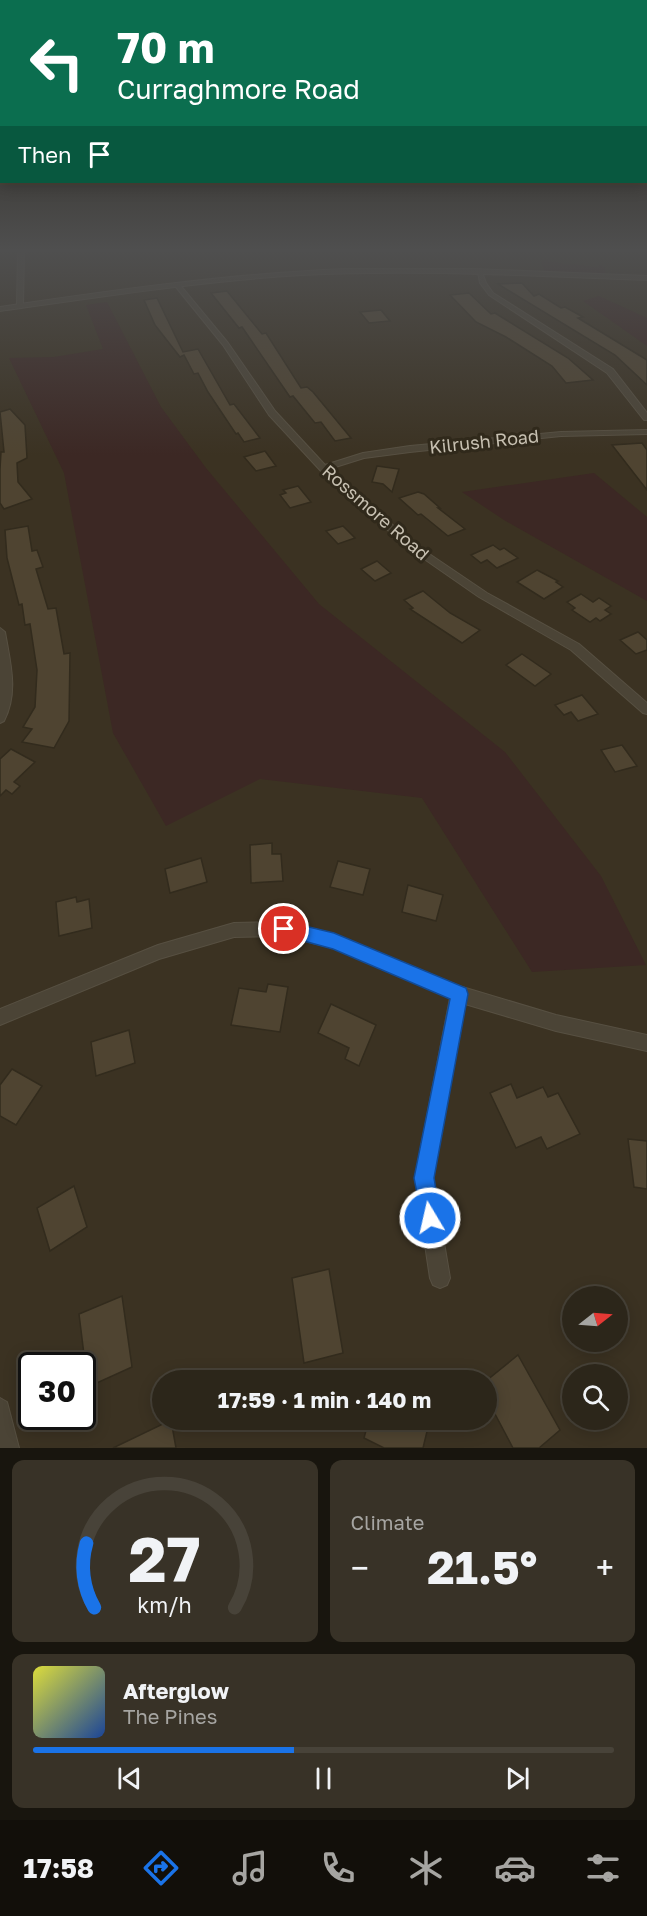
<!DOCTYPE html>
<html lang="en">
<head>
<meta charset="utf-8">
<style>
  body { margin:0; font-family:"Golos Text",sans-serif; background:#383227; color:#f1f3f6; height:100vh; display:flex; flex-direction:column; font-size:22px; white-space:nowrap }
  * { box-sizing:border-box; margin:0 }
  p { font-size:20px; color:#a6a5a2 }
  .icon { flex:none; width:33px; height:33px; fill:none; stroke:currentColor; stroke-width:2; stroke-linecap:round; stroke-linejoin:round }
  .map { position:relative; height:1448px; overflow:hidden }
  .panel { display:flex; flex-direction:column; gap:12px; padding:12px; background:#18150e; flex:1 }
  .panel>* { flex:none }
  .guide { position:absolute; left:0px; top:0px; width:648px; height:183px; box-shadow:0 3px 15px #0003,0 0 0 2px #484339; background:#0b6e4f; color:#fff; overflow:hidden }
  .needle { width:39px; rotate:73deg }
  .buttons { position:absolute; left:562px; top:1286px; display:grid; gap:12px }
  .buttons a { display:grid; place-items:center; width:66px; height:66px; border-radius:50%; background:#2c261a; box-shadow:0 3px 15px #0003,0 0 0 2px #484339; font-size:30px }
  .speed { position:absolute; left:18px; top:1352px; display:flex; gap:12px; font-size:30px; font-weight:700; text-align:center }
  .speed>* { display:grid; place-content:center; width:78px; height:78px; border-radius:50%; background:#2c261a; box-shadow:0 3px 15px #0003,0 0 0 2px #484339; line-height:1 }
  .speed .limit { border:3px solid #111; border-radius:9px; background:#fff; color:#111 }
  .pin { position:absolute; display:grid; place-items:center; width:51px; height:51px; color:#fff; margin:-26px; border:3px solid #fff; border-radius:50%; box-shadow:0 2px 6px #0007 }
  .me { position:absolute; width:66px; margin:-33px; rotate:351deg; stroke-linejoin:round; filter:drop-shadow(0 0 4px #0008) }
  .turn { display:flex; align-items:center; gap:21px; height:126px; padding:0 18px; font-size:27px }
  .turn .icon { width:78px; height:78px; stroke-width:2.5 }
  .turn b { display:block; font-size:42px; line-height:51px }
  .then { display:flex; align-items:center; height:57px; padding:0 18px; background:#0003; gap:12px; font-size:22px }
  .big { font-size:45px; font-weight:700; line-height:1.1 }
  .panel .tile { flex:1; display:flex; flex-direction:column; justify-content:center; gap:9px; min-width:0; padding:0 21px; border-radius:12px; background:#383227 }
  .panel .dial { align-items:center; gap:0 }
  .dial svg { height:156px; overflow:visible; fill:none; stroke:#484339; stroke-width:7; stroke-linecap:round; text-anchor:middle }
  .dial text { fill:#f1f3f6; stroke:none }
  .song { display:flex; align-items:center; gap:18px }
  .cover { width:72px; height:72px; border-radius:9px; background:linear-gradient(135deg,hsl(60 70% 55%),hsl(220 70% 35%)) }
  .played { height:6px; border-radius:3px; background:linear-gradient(90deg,#1a73e8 45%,#484339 45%) }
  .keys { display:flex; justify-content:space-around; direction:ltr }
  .heat { display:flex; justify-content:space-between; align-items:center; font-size:33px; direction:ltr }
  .panel .tiles { flex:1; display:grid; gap:12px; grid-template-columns:1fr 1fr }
  .tile:last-child { grid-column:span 2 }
  .trip { position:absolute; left:152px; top:1370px; width:345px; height:60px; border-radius:30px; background:#2c261a; box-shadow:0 3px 15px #0003,0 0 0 2px #484339; font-weight:700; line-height:60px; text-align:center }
  .tab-bar { display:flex; height:96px; justify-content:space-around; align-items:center; background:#120f0a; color:#a6a5a2 }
  .tab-bar .icon { width:42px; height:42px }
  .tab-bar .active { color:#1a73e8 }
  .tab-bar b { font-size:27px; color:#f1f3f6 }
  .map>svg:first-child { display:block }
  .green { fill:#3c2824 }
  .building { fill:#4f4431; stroke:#322b1d; stroke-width:1.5 }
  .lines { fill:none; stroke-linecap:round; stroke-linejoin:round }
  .minor-casing { stroke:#575042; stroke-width:2 }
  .tertiary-casing { stroke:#575042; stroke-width:2 }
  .minor { fill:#4b4436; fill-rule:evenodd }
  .tertiary { fill:#4b4436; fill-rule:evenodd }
  .route { fill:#1a73e8; stroke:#114b97; stroke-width:1.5 }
  .labels { text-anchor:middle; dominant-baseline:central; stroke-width:6; stroke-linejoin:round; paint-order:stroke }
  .far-street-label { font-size:18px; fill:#c7c0b1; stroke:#30291b }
</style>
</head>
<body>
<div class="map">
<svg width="647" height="1448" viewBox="0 0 647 1448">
  <rect width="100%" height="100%" fill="#3b3222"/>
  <g class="green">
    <path d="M548 259 551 262 597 267 601 265 605 267V273L599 275 551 274 544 271 541 261Z"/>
    <path d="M599 296 647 318V346L583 301Z"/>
    <path d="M107 302 161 407 206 468 319 604 505 752 601 876 646 965 532 972 422 798 260 779 166 826 113 733 64 473 9 358 54 357 103 349 86 305Z"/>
    <path d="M594 473 647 517V601L504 520 462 492Z"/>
  </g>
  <g class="building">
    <path d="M522 283 534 296 539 294 561 308 565 307 583 317 578 318 647 360V385L615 355 498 284Z"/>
    <path d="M227 291 262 334 266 333 301 388 307 387 313 392 351 438 335 441 321 422 315 423 293 396 290 397 242 327 239 328 211 293Z"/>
    <path d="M469 293 491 314 495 313 568 358 593 380 566 383 552 366 506 337 476 322 450 295Z"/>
    <path d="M157 298 183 352 198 349 230 405 234 404 260 438 244 442 238 433 236 434 208 392 198 373 194 374 184 355 180 357 155 325 144 300Z"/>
    <path d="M381 310 390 321 369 323 360 312Z"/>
    <path d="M10 409 25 425 27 458 17 463 18 482 32 499 4 509 0 503V469L1 452H4L0 412Z"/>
    <path d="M642 443 647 450V490L612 445Z"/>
    <path d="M265 451 276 466 256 471 244 457Z"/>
    <path d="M377 466 399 469 392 492 383 484 372 482Z"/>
    <path d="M298 486 311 502 290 508 280 495 286 493 283 490Z"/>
    <path d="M418 492 424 494 440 508H438L465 529 448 536 421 514 418 515 399 498Z"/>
    <path d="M28 526 32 551 37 550 43 567 36 569 48 609 56 608 64 654 70 653 69 721 54 748 22 742 32 729 23 727 35 707 37 670 30 624 25 625 22 604 19 605 7 558 5 530Z"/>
    <path d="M343 526 355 538 338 544 326 531Z"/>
    <path d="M493 545 500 550 504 548 518 558 497 568 487 560 481 563 471 555Z"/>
    <path d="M377 561 391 573 375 581 361 569Z"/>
    <path d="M537 570 558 581 556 582 563 587 544 599 517 582Z"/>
    <path d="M423 591 450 613 480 630 462 643 410 609 413 608 404 600Z"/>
    <path d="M581 594 593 602 599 598 611 606 605 610 611 614 600 621 596 618 590 622 572 610 575 608 567 602Z"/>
    <path d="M638 632 647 640V650L636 654 620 640Z"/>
    <path d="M522 654 551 674 535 686 506 665Z"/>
    <path d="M582 695 598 714 578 721 571 712 564 715 555 705Z"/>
    <path d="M622 745 637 766 615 772 601 750Z"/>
    <path d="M11 749 35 762 14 782 20 786 12 794 6 790 0 796V759Z"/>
    <path d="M272 843V854H281L283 881 251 883 250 845Z"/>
    <path d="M201 858 207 882 170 893 165 869Z"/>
    <path d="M338 861 370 869 363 895 330 887Z"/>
    <path d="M408 885 443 895 436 921 402 912Z"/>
    <path d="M76 897 77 902 89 899 92 928 59 936 56 902Z"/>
    <path d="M268 984 288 987 280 1032 231 1025 239 988 266 992Z"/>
    <path d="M331 1004 376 1025 359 1066 345 1059 349 1048 318 1033Z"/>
    <path d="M129 1030 135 1063 96 1076 91 1042Z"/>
    <path d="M12 1069 42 1086 16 1125 0 1116V1085Z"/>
    <path d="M511 1084 517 1098 543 1087 548 1097 558 1093 580 1134 547 1149 541 1137 516 1148 490 1093Z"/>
    <path d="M628 1139 647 1141V1189L634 1187Z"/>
    <path d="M74 1186 87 1227 50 1251 37 1208Z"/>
    <path d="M329 1269 343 1353 304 1363 292 1278Z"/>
    <path d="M122 1296 132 1367 88 1387 79 1314Z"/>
    <path d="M518 1355 560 1430 539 1448H513L486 1397V1381Z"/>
    <path d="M369 1419H430L423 1448H384L364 1438Z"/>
    <path d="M171 1420 176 1448H113Z"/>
  </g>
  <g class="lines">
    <g class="minor-casing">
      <g id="minor">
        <path d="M18 252H24L23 306 20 308 17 306Z"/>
        <path d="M478 272H482L486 283 493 293 613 369 647 413V420H644L607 373 489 295 480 283Z"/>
        <path d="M176 285H180L228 343 275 411 325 465 363 453 410 446 561 432 647 430V434L561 436 410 452 364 458 329 469 413 543 487 593 579 644 647 703V714L643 713 571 650 479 597 407 547 320 470 269 415 223 345 176 287Z"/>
        <path d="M0 628 5 632C10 662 19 692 4 721L0 723Z"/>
        <path d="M284 922 334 934 459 986 556 1015 647 1035V1051L556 1031 465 1004 433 1178 450 1278 447 1285 440 1288 433 1285 430 1278 415 1178 450 998 333 948 284 936 234 937 159 959 0 1025V1009L158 945 234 923Z"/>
        <path d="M0 1398 7 1402 19 1448H0Z"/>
      </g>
    </g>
    <g class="tertiary-casing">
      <path id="tertiary" d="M345 269H474L647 276V280C532 276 417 269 302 275 201 281 100 297 0 311V307C115 290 229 274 345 269Z"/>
    </g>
    <use href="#minor" class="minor"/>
    <use href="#tertiary" class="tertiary"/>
  </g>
  <linearGradient id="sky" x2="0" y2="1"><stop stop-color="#201c13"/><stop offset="0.55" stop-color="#4f4f4f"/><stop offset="1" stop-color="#4f4f4f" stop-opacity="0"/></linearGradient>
  <rect width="647" height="455" fill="url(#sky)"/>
  <path class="route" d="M284 921 334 933 466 988 468 994 434 1178 441 1218 438 1225 430 1228 423 1225 414 1178 450 999 333 949 278 934 275 929 278 923Z"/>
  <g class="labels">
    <g class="far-street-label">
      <text transform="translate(484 441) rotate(-6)">Kilrush Road</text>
      <text transform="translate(376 512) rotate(41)">Rossmore Road</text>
    </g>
  </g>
</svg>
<div class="buttons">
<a><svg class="needle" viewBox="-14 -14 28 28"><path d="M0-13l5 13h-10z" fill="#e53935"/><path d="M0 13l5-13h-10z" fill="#a6a5a2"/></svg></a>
<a><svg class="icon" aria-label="search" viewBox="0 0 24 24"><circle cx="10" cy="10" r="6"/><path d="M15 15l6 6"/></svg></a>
</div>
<div class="speed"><div class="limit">30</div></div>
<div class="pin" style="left:284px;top:929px;background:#d93025"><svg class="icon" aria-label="arrive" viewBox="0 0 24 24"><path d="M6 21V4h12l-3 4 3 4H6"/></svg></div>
<svg class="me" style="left:430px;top:1218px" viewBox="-20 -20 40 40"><circle r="17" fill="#1a73e8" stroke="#fff" stroke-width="3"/><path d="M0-11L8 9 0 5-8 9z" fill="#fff"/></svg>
<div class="trip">17:59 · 1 min · 140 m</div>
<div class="guide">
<div class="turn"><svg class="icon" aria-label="left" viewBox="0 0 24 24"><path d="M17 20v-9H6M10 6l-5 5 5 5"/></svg><div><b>70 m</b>Curraghmore Road</div></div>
<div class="then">Then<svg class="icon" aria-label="arrive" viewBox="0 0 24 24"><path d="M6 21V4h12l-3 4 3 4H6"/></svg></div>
</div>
</div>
<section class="panel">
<div class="tiles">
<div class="tile dial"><svg viewBox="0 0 100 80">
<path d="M14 69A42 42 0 1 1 86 69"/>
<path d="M14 69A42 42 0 0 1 10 36" stroke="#1a73e8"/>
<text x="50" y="56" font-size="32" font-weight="700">27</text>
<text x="50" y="72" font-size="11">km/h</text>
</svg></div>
<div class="tile"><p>Climate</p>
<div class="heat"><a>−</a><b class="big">21.5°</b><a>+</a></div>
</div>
<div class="tile">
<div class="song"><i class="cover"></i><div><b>Afterglow</b><p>The Pines</p></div></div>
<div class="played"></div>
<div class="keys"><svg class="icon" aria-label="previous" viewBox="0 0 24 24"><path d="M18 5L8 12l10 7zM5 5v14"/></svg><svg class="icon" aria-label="pause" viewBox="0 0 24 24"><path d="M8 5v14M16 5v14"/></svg><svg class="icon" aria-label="next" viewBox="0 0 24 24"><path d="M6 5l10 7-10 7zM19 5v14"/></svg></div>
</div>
</div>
</section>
<nav class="tab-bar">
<b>17:58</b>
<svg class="icon active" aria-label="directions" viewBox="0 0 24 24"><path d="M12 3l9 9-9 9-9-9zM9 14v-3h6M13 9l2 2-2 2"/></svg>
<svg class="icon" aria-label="music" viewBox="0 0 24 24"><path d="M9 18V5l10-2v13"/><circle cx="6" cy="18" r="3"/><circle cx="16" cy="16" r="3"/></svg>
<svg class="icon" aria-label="phone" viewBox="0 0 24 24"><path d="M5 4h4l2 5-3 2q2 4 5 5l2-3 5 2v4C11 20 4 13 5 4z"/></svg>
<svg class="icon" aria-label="climate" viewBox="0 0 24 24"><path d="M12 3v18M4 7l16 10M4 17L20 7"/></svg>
<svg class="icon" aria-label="car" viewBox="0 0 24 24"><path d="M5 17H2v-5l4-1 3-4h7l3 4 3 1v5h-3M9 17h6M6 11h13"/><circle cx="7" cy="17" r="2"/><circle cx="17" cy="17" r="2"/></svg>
<svg class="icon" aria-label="filters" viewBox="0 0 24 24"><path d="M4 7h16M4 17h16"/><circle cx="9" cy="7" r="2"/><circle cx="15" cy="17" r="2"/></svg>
</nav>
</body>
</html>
